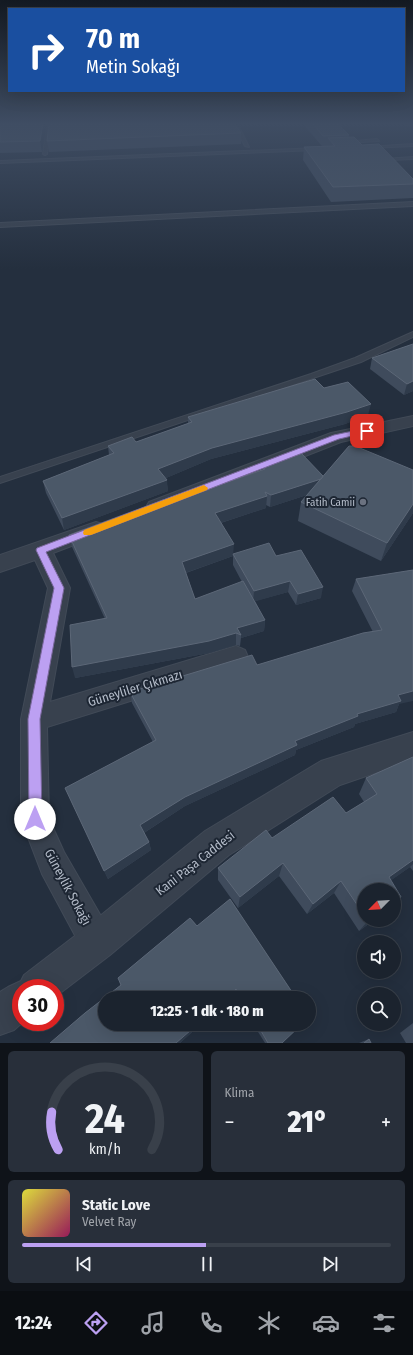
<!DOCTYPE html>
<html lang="tr">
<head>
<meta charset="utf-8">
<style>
  body { margin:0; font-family:"Fira Sans Condensed",sans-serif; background:#282f3a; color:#f1f3f6; height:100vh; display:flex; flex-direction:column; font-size:15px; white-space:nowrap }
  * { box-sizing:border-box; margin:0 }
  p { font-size:13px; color:#a0a4aa }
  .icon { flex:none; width:22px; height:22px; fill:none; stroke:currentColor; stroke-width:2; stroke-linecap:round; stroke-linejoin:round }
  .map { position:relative; height:1043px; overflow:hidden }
  .panel { display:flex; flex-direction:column; gap:8px; padding:8px; background:#0f1319; flex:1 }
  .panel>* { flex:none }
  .banner { position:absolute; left:8px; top:8px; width:397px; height:84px; border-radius:0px; box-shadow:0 4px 16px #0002,0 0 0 1px #39404a; background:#1a4fa0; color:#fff; overflow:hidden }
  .needle { width:26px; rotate:246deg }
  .buttons { position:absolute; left:357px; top:883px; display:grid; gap:8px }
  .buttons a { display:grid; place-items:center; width:44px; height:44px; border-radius:50%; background:#1b232e; box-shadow:0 4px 16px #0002,0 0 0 1px #39404a; font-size:20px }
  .speed { position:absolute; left:12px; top:979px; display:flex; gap:8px; font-size:20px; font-weight:700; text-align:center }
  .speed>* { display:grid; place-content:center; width:52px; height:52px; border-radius:50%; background:#1b232e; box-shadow:0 4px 16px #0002,0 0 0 1px #39404a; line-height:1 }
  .speed .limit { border:6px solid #d22; background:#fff; color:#111 }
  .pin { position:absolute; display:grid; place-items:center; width:34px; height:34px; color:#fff; margin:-17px; border-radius:8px; box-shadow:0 2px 6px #0006 }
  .me { position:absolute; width:44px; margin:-22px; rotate:0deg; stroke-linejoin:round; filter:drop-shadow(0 0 3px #0008) }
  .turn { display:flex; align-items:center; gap:14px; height:84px; padding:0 12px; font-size:18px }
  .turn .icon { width:52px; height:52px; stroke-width:2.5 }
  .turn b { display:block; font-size:28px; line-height:34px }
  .big { font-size:30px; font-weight:800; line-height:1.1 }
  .panel .widget { flex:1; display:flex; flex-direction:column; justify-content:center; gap:6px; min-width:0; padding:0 14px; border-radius:6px; background:#282f3a }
  .panel .dial { align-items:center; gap:0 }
  .dial svg { height:104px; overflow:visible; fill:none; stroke:#39404a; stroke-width:7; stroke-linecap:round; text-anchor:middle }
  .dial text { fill:#f1f3f6; stroke:none }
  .song { display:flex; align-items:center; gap:12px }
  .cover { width:48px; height:48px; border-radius:6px; background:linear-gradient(135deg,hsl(60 70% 55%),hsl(330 70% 35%)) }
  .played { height:4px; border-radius:2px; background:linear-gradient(90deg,#bca0f2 50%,#39404a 50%) }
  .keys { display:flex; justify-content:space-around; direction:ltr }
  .heat { display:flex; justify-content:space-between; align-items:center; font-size:22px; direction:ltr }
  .panel .tiles { flex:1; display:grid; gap:8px; grid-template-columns:1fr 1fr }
  .widget:last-child { grid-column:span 2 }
  .trip { position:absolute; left:98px; top:991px; width:218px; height:40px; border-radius:20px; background:#1b232e; box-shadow:0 4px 16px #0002,0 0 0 1px #39404a; font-weight:800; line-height:40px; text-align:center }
  .dock { display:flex; height:64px; justify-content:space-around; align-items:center; background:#0b0e12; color:#a0a4aa }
  .dock .icon { width:28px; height:28px }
  .dock .on { color:#bca0f2 }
  .dock b { font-size:18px; color:#f1f3f6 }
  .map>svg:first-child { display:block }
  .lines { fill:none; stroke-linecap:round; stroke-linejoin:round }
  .service-casing { stroke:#414a57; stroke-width:2 }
  .minor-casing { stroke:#414a57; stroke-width:2 }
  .tertiary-casing { stroke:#414a57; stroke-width:2 }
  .service { fill:#38414e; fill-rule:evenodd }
  .minor { fill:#38414e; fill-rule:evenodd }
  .tertiary { fill:#38414e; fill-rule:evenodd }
  .wall { fill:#3f4b5c }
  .shaded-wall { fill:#2f3b4b }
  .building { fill:#4b5868; stroke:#5c6777 }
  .route { fill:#bca0f2; stroke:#7a689d }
  .slow { fill:#f59e0b }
  .worship-dot { fill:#6b7280; stroke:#1d2633; stroke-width:1.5 }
  .labels { text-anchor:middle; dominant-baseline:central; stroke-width:4; stroke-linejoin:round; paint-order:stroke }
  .poi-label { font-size:11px; fill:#b4bcc9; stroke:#1d2633; text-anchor:end }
  .near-street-label { font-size:13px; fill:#b4bcc9; stroke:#1d2633 }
</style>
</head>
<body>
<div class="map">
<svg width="413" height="1043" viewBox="0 0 413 1043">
  <rect width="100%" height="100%" fill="#242f3e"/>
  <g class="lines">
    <g class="service-casing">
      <g id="service">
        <path d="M47 123H51L47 154 45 155 43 154Z"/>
        <path d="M233 123H237L249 147 245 146Z"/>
        <path d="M403 123 413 124V126L404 124Z"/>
        <path d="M377 139 379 141 345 143 343 142Z"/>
        <path d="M413 144V146L369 148 367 147Z"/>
        <path d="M319 148 317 150 0 163V161Z"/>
        <path d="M413 157V159L390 160 391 162 389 163 384 159Z"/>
        <path d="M413 202V206L0 227V223Z"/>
        <path d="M413 332V337L361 362 0 483V477L311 374 355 358Z"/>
      </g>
    </g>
    <g class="minor-casing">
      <g id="minor">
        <path d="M413 416V426L341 442 163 512 156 514 149 512 146 507 149 502 331 433Z"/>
        <path d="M96 522 103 524 106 529 103 534 53 553 70 588 50 702 236 646 245 650 248 657 245 664 236 668 47 727 49 819 64 852 109 930 113 942 109 954 97 958 85 954 42 874 21 819V719L48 588 35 560 0 572V555Z"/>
      </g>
    </g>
    <g class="tertiary-casing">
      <path id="tertiary" d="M413 732V760L340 785 229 855 110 955 55 997V988H21V1022H23L14 1030 0 1035V992L8 987 21 981 24 975 84 929 205 831 321 761Z"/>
    </g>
    <use href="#service" class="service"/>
    <use href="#minor" class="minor"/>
    <use href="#tertiary" class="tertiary"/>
  </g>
  <g class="wall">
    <path d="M0 123H47L42 152 0 153Z"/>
    <path d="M302 123H337L349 135V137L362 145 413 179V198L331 202 303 160 304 147 322 146Z"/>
    <path d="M241 133V144L49 152 47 141Z"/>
    <path d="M413 344V391L404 395 370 369 372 358Z"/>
    <path d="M324 388 368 415 345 424 211 459 166 478 168 491 64 530 46 493 43 481 109 455 108 446 136 442 188 424V417Z"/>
    <path d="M264 467 323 476 413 470V513L381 561 298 521 301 502 307 495 270 507 266 505V508L221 523 233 556 186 573 195 599 242 582 233 565V554L276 556 321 598 296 605 288 592 255 601 265 620 264 631 241 638 240 646 236 645 209 653 75 678 105 619 72 547 69 535 263 470Z"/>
    <path d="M413 570 399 704 396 712 355 724 354 727 296 750 295 755 185 806 144 833 149 842 151 850 108 879 65 788 153 742 132 703 130 692 257 665 373 632 352 591 356 579Z"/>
    <path d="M413 757V871L410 867 391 880 364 890V920H374L359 931 334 893 307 914 279 876 238 908 218 880V868L272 838 346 813 364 802 359 794 366 778Z"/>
    <path d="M230 899 296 998H238L235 993 230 998H105V1024H201L180 1043H50L85 1013 121 985 118 978 190 918 197 926Z"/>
    <path d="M413 1023V1043H406L400 1033Z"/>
    <path d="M253 1024H302L282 1043H265Z"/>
    <path d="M369 1039 371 1043H358H359Z"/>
  </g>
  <g class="shaded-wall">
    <path d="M43 123H47L42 152 40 141Z"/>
    <path d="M413 381V391L404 395 407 384Z"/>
    <path d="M371 404 368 415 345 424 211 459 159 481 158 469 212 448Z"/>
    <path d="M325 478 322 490 270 507 271 495Z"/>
    <path d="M167 480 168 491 64 530 62 518Z"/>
    <path d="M267 496 266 508 214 525 215 513Z"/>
    <path d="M413 504V513L381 561 387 543Z"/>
    <path d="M234 544 233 556 182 574V562Z"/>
    <path d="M290 581 288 592 253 602 254 591Z"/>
    <path d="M323 587 321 598 296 605 298 594Z"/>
    <path d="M265 620 264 631 241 638V635L237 628Z"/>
    <path d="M236 633V645L209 653 75 678 72 667Z"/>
    <path d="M413 691V701L399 704 396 712 355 724 354 727 296 750 295 755 185 806 142 834 140 825 185 797 295 741 357 714 398 695Z"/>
    <path d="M149 842 151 850 108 879 104 871Z"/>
    <path d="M413 860V864L410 867 379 889 389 877Z"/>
    <path d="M283 863 279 876 238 908 240 897Z"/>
    <path d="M341 881 334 893 307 914 313 904Z"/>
    <path d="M370 920H374L359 931 368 921Z"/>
    <path d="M236 989 235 993 230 998H227Z"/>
    <path d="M198 1024H201L180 1043H176Z"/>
  </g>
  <g class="building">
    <path d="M0 123H43L40 141 0 142Z"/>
    <path d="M49 123H234L241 133 47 141Z"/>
    <path d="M312 123H337L349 135 323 136Z"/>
    <path d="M354 137 362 145 379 144 413 179V184L333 187 304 147 335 146 328 138Z"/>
    <path d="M413 344V381L407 384 372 358Z"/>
    <path d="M315 379 324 388 348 382 371 404 347 412 212 448 158 469 167 480 62 518 43 481 114 453 108 446 132 437 136 442 192 422 188 417Z"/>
    <path d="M349 446H355L413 470V504L387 543 301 502Z"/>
    <path d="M300 452 323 476 321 479 271 495 265 492 267 496 215 513 234 544 182 562 195 599 243 581 265 620 237 628 241 635 236 633 209 641 72 667 70 625 107 618 69 535 179 494 182 498 265 469 264 467Z"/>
    <path d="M269 543 276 556 301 550 323 587 298 594 290 581 254 591 233 554Z"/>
    <path d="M413 570V691L398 695 401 701 357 714 358 716 295 741 297 745 185 797 140 825 149 842 104 871 65 788 156 740 130 692 252 655 257 665 363 633 382 630 356 579Z"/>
    <path d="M413 757V860L389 877 401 897 394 902V890H364V915L341 881 313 904 283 863 240 897 218 868 266 830 272 838 333 797 346 813 377 794 366 778Z"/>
    <path d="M230 899 296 998H242L236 989 227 998H105V1024H198L176 1043H50L85 1013 121 985 118 978 190 918 197 926Z"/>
    <path d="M257 1024H302L282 1043H268Z"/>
    <path d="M369 1039 371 1043H364Z"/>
  </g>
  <linearGradient id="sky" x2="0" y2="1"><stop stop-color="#141a22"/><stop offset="0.46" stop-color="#3f4d63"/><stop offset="1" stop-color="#3f4d63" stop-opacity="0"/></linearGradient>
  <rect width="413" height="269" fill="url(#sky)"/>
  <path class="route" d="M367 428 371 431 370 432 339 439 46 552 64 588 40 719 42 819 40 824 35 826 31 824 29 819 28 719 54 588 36 550 37 548 334 435Z"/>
  <path class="slow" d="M204 485 208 488 207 490 91 535H84L83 533 84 530Z"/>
  <circle class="worship-dot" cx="363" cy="502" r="4"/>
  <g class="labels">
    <g class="poi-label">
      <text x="355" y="502">Fatih Camii</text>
    </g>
    <g class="near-street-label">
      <text transform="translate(135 688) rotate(-17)">Güneyliler Çıkmazı</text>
      <text transform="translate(195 863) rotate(-38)">Kani Paşa Caddesi</text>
      <text transform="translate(68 887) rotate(62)">Güneylik Sokağı</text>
    </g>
  </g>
</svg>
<div class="buttons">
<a><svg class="needle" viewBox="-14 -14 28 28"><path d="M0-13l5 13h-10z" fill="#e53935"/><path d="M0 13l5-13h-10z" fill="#a0a4aa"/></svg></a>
<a><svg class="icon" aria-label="sound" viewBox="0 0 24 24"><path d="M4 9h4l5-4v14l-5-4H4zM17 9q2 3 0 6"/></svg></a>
<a><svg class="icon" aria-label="search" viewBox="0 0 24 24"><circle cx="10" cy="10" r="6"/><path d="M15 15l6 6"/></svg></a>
</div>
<div class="speed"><div class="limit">30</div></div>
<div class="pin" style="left:367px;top:431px;background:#d93025"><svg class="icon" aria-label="arrive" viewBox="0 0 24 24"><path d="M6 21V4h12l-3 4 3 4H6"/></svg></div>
<svg class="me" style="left:35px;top:819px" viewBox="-20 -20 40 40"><circle r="19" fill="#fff"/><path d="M0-13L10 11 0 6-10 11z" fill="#bca0f2"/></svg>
<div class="trip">12:25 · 1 dk · 180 m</div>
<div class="banner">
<div class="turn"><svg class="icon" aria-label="right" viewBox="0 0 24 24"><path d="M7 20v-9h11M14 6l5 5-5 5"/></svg><div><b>70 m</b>Metin Sokağı</div></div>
</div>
</div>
<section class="panel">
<div class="tiles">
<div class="widget dial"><svg viewBox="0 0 100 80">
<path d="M14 69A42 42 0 1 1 86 69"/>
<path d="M14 69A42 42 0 0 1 9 40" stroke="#bca0f2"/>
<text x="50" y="56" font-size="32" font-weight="700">24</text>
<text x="50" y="72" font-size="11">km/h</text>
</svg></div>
<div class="widget"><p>Klima</p>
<div class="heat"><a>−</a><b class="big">21°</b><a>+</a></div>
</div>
<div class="widget">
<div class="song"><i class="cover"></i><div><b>Static Love</b><p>Velvet Ray</p></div></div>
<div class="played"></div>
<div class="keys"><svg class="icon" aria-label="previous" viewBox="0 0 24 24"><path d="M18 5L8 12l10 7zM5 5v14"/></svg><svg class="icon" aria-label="pause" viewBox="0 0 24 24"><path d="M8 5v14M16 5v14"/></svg><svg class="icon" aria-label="next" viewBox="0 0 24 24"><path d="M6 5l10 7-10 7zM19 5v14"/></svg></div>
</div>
</div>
</section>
<nav class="dock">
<b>12:24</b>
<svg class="icon on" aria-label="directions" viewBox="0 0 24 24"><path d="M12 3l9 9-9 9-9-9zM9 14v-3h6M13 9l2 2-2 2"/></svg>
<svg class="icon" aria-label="music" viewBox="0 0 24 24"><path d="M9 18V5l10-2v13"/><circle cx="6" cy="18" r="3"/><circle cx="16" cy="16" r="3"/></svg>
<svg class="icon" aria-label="phone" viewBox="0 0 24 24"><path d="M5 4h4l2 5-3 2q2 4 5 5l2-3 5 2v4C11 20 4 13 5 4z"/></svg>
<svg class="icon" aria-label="climate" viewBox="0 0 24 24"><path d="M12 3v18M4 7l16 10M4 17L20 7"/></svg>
<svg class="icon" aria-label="car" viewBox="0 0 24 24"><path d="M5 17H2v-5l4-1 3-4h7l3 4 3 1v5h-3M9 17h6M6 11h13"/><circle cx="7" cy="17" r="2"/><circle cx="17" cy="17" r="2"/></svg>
<svg class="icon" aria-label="filters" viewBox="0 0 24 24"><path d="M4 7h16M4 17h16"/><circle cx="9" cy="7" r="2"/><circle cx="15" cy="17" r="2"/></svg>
</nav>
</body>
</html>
